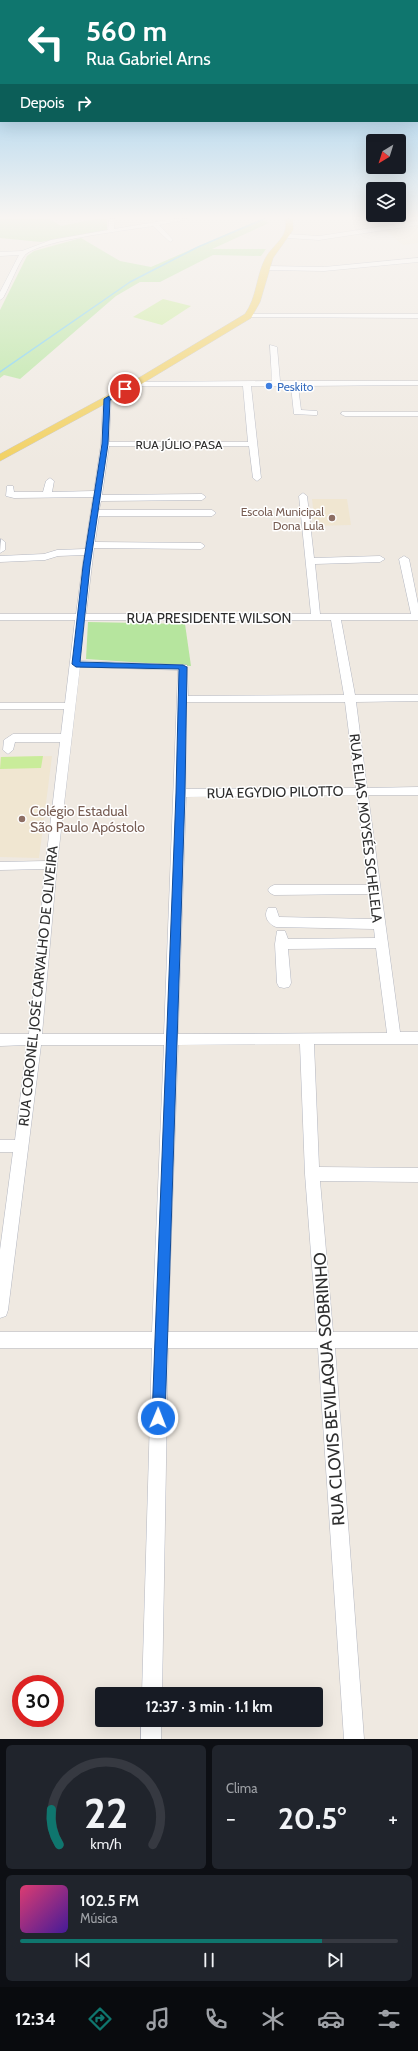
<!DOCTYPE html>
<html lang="pt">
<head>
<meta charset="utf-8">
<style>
  body { margin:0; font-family:Cabin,sans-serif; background:#20242c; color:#f1f3f6; height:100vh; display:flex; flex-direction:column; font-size:15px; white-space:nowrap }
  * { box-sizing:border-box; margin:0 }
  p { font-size:13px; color:#9ea1a6 }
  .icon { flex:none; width:22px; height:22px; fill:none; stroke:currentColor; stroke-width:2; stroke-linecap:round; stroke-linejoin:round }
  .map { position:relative; height:1739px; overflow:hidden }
  .details { display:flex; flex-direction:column; gap:6px; padding:6px; background:#0d0f14; flex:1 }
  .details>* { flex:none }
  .hud { position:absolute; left:0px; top:0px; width:418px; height:122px; box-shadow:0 4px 16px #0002; background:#0f766e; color:#fff; overflow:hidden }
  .needle { width:26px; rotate:218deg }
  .tools { position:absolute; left:366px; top:134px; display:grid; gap:8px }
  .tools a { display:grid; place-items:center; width:40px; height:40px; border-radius:4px; background:#171b24; box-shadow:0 4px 16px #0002; font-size:20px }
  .speed { position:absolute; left:12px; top:1675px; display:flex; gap:8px; font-size:20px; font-weight:700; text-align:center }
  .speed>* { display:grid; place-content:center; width:52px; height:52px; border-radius:50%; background:#171b24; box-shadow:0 4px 16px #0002; line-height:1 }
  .speed .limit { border:6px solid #d22; background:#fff; color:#111 }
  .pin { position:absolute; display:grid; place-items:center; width:34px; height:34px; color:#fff; margin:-17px; border:2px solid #fff; border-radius:50%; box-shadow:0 1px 4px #0007 }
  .me { position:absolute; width:44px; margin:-22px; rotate:1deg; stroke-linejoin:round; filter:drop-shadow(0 0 3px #0008) }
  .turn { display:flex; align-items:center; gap:14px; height:84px; padding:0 20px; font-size:18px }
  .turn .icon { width:52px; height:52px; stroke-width:2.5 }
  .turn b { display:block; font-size:28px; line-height:34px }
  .then { display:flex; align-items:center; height:38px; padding:0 20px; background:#0003; gap:8px; font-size:15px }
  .big { font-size:30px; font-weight:800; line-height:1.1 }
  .details .widget { flex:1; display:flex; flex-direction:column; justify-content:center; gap:6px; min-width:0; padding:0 14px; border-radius:6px; background:#20242c }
  .details .dial { align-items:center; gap:0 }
  .dial svg { height:104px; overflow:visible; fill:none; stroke:#363941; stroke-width:7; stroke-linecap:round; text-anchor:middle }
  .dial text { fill:#f1f3f6; stroke:none }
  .song { display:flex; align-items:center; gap:12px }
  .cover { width:48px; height:48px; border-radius:6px; background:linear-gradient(135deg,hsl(340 70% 55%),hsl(260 70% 35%)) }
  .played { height:4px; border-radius:2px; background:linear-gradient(90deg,#0f766e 80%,#363941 80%) }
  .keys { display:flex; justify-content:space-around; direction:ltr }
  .heat { display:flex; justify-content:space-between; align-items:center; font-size:22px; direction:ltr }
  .details .tiles { flex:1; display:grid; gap:6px; grid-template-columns:1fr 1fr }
  .widget:last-child { grid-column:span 2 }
  .trip { position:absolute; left:95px; top:1687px; width:228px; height:40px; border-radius:4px; background:#171b24; box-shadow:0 4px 16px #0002; font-weight:800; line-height:40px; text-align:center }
  .dock { display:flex; height:64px; justify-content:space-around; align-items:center; background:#090b0e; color:#9ea1a6 }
  .dock .icon { width:28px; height:28px }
  .dock .active { color:#0f766e }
  .dock b { font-size:18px; color:#f1f3f6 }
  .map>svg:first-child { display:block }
  .education { fill:#f0e6d1 }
  .green { fill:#b6e59e }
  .pitch { fill:#c9ec9a }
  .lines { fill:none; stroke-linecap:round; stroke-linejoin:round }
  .stream { stroke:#75cff0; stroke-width:1.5 }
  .minor-casing { stroke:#b4b7c1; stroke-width:1 }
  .major-casing { stroke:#c9c9c9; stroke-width:1 }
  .minor { fill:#fff; fill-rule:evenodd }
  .major { fill:#f2d163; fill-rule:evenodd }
  .route { fill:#1a73e8; stroke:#114b97 }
  .shop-dot { fill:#3f7fe0; stroke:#fff; stroke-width:1.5 }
  .education-dot { fill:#8d6e63; stroke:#fff; stroke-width:1.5 }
  .labels { text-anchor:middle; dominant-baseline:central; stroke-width:3; stroke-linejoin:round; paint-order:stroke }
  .far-shop-label { font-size:12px; fill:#366cbe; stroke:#fff; text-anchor:start }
  .far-street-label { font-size:12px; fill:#2e2e2e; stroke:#fff }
  .far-education-label { font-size:12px; fill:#785e54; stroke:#fff; text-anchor:end }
  .street-label { font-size:14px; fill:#2e2e2e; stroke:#fff }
  .education-label { font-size:14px; fill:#785e54; stroke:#fff; text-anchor:start }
  .near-street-label { font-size:17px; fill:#2e2e2e; stroke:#fff }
</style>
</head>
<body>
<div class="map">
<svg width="418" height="1739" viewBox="0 0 418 1739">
  <rect width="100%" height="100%" fill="#efe9e1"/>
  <g class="education">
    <path d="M418 226V243L403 245 386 231Z"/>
    <path d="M312 499H347L351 525 315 526Z"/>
    <path d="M52 756 39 858 0 857V757Z"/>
  </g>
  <g class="green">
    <path d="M0 219H50L61 226 95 219H107V230L41 242 0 238Z"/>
    <path d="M261 219 269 223 212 249H266L261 256 213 255 160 282H140L116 296 20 379 4 375 0 378V310L27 256 34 251 81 238 120 261 151 267Z"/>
    <path d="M88 622 185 624 191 666 86 659Z"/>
  </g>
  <g class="pitch">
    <path d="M163 299 191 306 162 325 133 317Z"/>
    <path d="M43 756 41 768 0 769 1 757Z"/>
  </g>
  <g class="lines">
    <path class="stream" d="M0 372 130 282 198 247 264 219"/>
    <g class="minor-casing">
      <g id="minor">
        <path d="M109 219H115L114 229 174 219H189L159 225 173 240 170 242 153 226C128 230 43 240 26 254 20 259 8 290 3 298L0 300V292L19 255 0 256V252L22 251 51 240 108 230Z"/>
        <path d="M418 221V225L319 240 288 238 285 236 288 234 319 236Z"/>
        <path d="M418 258V262L324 271 266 270 263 268 266 266 324 267Z"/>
        <path d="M248 314H418V318L246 317 245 316Z"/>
        <path d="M270 345 277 347 280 381H418V385L298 386 301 410 317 411V415H314L294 414 291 386H251L261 478 257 481 253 478 249 446H109L102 495 202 494 206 497 202 500 101 501 99 510H212L216 513 212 516H99L95 542 201 543 205 546 201 549 94 548 86 614H311L299 496 303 493 307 496 314 558 380 556 385 559 380 562 315 564 320 614H411L399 559 404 556 409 559 418 604V620H341L355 695H418V701L356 702 367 788 418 787V795H368L400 1032H418V1044H314L319 1167 418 1168V1182L320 1181 333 1332H418V1348H335L364 1739H344L318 1348H168L162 1694H142L152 1348H0V1332H152L164 1045H41L8 1310 6 1316 0 1318V1250L13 1152H0V1140H15L27 1045 0 1046V1034H29L45 869 0 870V862L46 861 60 742H15L13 750 8 754 3 750 4 740 13 734H61L64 709H0V703H65L75 620H0V614H76L84 555 58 556 45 560 0 562V556L44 554 57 550 85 549 93 497 14 498 6 496 7 486H13L14 492H43L46 481 50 478 54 481 52 492 94 491 101 444 103 399 107 397 111 399 109 442H248L243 386H135L131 384 135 382 272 381ZM85 620H331L344 695 188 696 187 665 80 661ZM80 667 178 670 164 1034H42L57 865ZM187 702H345L356 788 186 789ZM357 795 368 885H274L270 887 268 890 270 893 274 895 369 894 372 919 279 917 276 908H268C263 916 268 924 276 927L374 929 375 938 288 939 285 931H277L275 944 277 983 279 987 284 988 289 987 291 983 288 949 376 948 387 1033 178 1034 186 797ZM300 1044 305 1174 317 1332H168L178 1045Z"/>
        <path d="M342 412H418V416H345L341 414Z"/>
        <path d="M1 539 5 542V550L0 553Z"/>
        <rect x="141" y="1720" width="20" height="19"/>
      </g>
    </g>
    <g class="major-casing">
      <path id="major" d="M285 219H293V230L273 258 260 302 251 318 138 386 0 461V454L132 382 245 314C257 297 256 277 265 259 272 245 290 237 285 219Z"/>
    </g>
    <use href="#minor" class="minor"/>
    <use href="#major" class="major"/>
  </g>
  <linearGradient id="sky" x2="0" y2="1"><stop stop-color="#7abfeb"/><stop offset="0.47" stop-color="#f8f5f2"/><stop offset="1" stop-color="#f8f5f2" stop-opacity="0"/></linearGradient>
  <rect width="418" height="463" fill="url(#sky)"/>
  <path class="route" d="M123 388 128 389 110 400 108 444 90 566 80 662 183 665 187 667 185 793 165 1418 163 1422 158 1424 154 1422 152 1418 176 793 179 669 76 667 72 664 83 566 102 444 104 399Z"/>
  <circle class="shop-dot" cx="269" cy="386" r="4"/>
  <g class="education-dot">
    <circle cx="332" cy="518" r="4"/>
    <circle cx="22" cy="819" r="4"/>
  </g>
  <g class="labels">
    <g class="far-shop-label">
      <text x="277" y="386">Peskito</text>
    </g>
    <g class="far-street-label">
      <text x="179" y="444">RUA JÚLIO PASA</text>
    </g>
    <g class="far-education-label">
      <text x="324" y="511">Escola Municipal<tspan x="324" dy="14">Dona Lula</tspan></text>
    </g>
    <g class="street-label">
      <text x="209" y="618">RUA PRESIDENTE WILSON</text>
      <text transform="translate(275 792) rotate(-1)">RUA EGYDIO PILOTTO</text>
      <text transform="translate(366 828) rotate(83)">RUA ELIAS MOYSÉS SCHELELA</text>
      <text transform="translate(38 986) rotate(-84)">RUA CORONEL JOSÉ CARVALHO DE OLIVEIRA</text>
    </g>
    <g class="education-label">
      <text x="30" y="811">Colégio Estadual<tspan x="30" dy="16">São Paulo Apóstolo</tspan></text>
    </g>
    <g class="near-street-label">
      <text transform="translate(329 1389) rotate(-94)">RUA CLOVIS BEVILAQUA SOBRINHO</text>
    </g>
  </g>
</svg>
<div class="tools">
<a><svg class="needle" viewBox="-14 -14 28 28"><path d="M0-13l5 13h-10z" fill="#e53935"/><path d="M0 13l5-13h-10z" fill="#9ea1a6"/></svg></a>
<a><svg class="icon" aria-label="layers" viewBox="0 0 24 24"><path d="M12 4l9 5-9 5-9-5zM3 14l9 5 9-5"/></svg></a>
</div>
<div class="speed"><div class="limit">30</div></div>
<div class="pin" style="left:125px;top:389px;background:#d93025"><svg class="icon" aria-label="arrive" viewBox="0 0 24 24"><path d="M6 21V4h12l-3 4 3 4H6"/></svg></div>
<svg class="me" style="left:158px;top:1418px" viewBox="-20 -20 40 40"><circle r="17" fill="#1a73e8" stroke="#fff" stroke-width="3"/><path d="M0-11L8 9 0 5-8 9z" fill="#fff"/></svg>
<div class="trip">12:37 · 3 min · 1.1 km</div>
<div class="hud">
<div class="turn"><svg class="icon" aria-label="left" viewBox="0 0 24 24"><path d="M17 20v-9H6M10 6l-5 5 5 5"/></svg><div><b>560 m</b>Rua Gabriel Arns</div></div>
<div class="then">Depois<svg class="icon" aria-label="right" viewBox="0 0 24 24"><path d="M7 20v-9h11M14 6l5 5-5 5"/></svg></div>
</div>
</div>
<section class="details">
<div class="tiles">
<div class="widget dial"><svg viewBox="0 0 100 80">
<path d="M14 69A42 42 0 1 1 86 69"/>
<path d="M14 69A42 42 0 0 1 8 42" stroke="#0f766e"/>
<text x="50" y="56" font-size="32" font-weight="700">22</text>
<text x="50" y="72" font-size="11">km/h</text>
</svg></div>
<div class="widget"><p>Clima</p>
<div class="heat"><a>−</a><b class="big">20.5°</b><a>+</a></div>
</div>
<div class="widget">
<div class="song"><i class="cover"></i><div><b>102.5 FM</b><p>Música</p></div></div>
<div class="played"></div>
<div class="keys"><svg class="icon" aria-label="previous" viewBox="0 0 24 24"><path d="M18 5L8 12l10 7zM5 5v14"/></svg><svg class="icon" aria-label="pause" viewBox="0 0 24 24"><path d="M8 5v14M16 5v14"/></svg><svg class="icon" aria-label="next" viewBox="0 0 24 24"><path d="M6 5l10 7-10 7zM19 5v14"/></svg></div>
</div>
</div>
</section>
<nav class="dock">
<b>12:34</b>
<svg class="icon active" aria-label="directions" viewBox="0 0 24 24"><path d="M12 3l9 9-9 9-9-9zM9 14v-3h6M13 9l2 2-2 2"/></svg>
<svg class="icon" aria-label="music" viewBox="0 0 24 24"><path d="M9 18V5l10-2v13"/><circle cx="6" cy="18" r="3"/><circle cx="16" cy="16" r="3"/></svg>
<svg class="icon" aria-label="phone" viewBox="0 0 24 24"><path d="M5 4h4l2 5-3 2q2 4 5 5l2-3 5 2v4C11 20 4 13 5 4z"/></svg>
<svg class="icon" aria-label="climate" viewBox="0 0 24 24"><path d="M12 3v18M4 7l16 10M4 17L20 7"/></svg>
<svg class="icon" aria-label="car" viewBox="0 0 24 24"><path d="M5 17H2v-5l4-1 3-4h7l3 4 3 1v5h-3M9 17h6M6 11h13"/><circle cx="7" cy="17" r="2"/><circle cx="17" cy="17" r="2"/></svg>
<svg class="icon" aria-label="filters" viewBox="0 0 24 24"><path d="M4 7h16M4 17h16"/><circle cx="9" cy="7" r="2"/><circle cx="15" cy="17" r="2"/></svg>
</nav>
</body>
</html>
